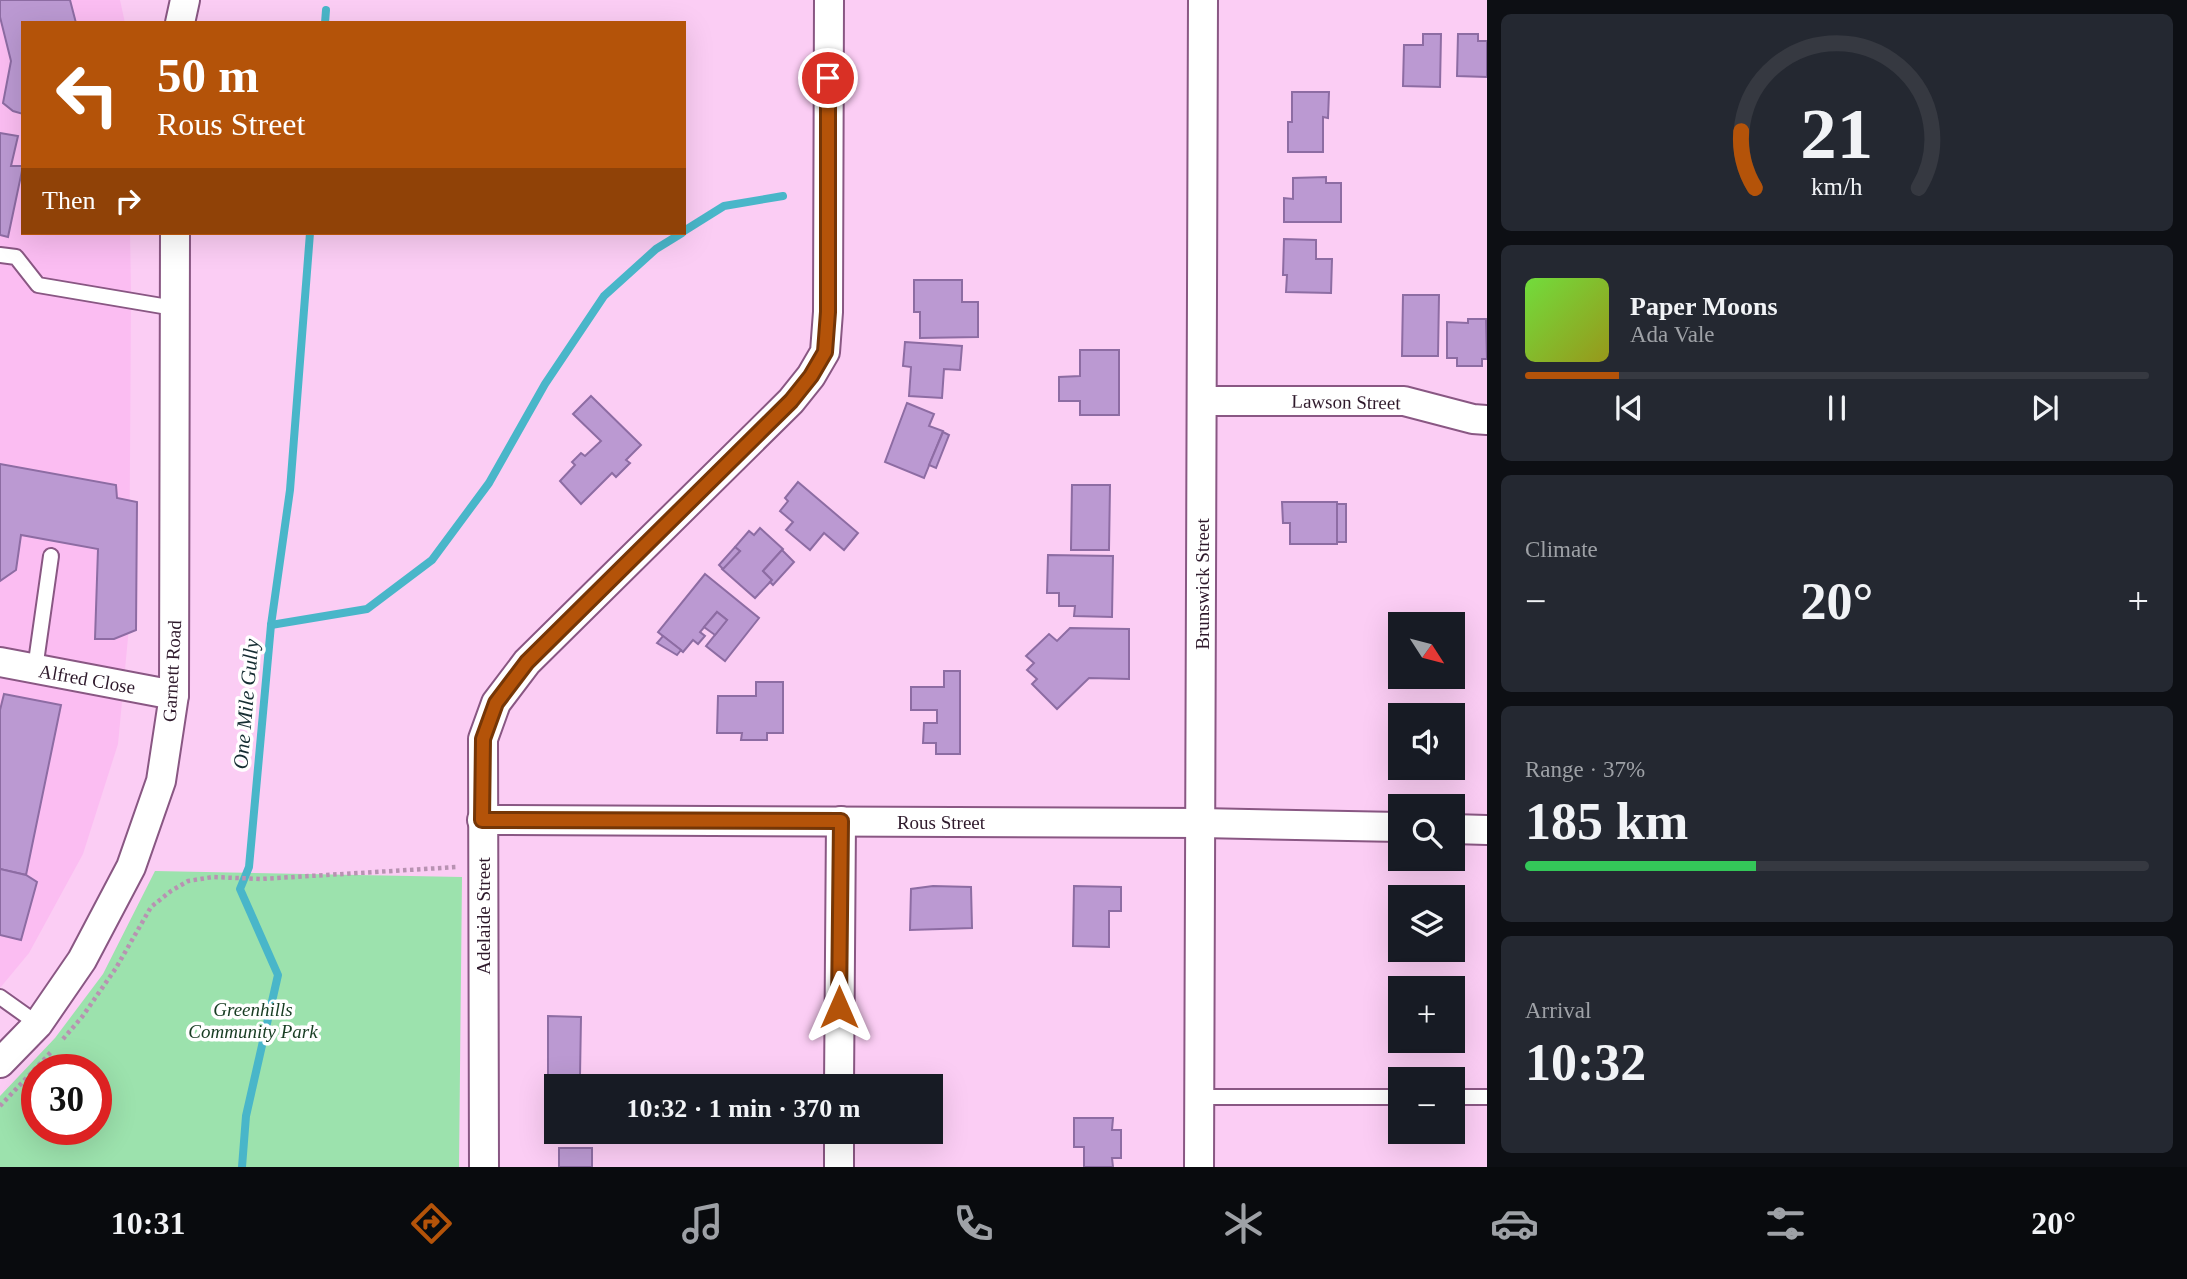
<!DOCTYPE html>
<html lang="en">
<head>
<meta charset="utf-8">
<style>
  body { margin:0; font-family:Georgia,serif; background:#242831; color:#f1f3f6; height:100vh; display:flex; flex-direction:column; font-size:26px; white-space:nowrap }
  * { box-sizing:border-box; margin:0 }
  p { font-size:23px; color:#9ea1a6 }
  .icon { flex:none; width:38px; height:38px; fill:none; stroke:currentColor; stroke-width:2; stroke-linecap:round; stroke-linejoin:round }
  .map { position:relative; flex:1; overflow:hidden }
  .side { display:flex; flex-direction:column; gap:14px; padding:14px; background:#0d0f14; width:700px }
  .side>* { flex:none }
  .top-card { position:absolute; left:21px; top:21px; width:665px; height:214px; border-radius:0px; box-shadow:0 7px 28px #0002; background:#b45309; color:#fff; overflow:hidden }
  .needle { width:46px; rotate:126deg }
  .tools { position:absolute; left:1388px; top:612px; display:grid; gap:14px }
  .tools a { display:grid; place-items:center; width:77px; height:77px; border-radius:0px; background:#171b24; box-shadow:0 7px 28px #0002; font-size:35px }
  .speed { position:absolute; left:21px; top:1054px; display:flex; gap:14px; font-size:35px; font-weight:700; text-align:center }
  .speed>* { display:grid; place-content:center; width:91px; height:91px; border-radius:50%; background:#171b24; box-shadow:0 7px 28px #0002; line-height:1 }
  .speed .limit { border:10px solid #d22; background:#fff; color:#111 }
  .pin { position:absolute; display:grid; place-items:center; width:60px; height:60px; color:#fff; margin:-30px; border:4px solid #fff; border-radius:50%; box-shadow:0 2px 7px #0007 }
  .me { position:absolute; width:77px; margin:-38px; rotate:0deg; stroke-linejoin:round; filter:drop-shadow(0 0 5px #0008) }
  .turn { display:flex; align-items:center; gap:24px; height:147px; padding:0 21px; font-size:32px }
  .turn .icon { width:91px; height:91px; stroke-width:2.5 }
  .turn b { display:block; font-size:49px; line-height:60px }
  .then { display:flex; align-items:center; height:66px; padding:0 21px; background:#0003; gap:14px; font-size:26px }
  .big { font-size:52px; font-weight:700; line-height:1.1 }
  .side .tile { flex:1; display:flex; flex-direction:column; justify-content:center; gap:10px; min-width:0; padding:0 24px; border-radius:10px; background:#242831 }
  .side .dial { align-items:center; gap:0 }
  .dial svg { height:182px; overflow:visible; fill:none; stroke:#363941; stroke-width:7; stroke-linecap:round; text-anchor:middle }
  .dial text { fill:#f1f3f6; stroke:none }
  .song { display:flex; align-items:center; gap:21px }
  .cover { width:84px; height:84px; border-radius:10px; background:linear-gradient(135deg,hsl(100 70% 55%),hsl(60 70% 35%)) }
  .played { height:7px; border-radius:4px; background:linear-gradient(90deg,#b45309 15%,#363941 15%) }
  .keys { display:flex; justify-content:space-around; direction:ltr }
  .heat { display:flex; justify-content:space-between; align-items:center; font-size:38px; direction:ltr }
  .charge { height:10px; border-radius:5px; background:linear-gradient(90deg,#34c759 37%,#363941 0) }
  .trip { position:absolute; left:544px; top:1074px; width:399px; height:70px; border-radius:0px; background:#171b24; box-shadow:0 7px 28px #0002; font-weight:700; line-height:70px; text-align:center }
  .tabs { display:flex; height:112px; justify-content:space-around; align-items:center; background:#090b0e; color:#9ea1a6 }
  .tabs .icon { width:49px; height:49px }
  .tabs .selected { color:#b45309 }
  .tabs b { font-size:32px; color:#f1f3f6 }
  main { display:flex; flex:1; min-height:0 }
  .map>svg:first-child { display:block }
  .built { fill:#fbbdf2 }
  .green { fill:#9ce2ad; fill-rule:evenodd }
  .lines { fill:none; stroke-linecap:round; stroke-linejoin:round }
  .stream { stroke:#49b6c9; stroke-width:8 }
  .building { fill:#bb99d2; stroke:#8d6ca3; stroke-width:2 }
  .lane-casing { stroke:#895783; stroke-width:18 }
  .street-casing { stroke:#895783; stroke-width:32 }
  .path { stroke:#b892b2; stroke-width:4.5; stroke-dasharray:3.5 3.5; stroke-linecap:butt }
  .lane { stroke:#fff; stroke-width:14 }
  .street { stroke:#fff; stroke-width:28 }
  .route-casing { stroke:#753606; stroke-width:18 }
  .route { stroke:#b45309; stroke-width:12 }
  .labels { text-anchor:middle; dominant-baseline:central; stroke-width:7; stroke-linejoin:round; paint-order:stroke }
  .street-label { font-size:19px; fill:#2e192b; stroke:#fff }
  .park-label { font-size:19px; font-style:italic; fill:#183d23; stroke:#fff }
  .water-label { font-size:21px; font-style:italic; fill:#152d32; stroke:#fff }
</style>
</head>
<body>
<main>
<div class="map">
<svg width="1487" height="1167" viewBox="0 0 1487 1167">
  <rect width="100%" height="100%" fill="#fbcdf4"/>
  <path class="built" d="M0 0H120L125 23H23V233H130L131 293 129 627 118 744 83 854 29 953 0 988Z"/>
  <path class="green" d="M155 871 462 877 459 1167H0V1096L55 1038 103 974ZM37 1069H96V1129H37Z"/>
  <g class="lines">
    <g class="stream">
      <path d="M325 23 326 10"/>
      <path d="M684 231 724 206 783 196"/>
      <path d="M271 625 367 609 432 560 489 483 545 384 604 296 656 249 682 233"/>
      <path d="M242 1167 246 1116 278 975 240 889 249 867 271 625 290 490 310 233"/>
    </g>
  </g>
  <g class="building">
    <path d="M0 0H70L76 23H23V114L13 111 3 103 11 61 0 17Z"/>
    <path d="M1423 34H1441L1440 87 1403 86 1404 45H1423Z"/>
    <path d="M1458 34H1478V41H1487V77L1457 76Z"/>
    <path d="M1292 92H1329L1328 118 1323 117V152H1288V122H1292Z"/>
    <path d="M0 133 18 136 11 166H23L8 237 0 235Z"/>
    <path d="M1326 177V183H1341V222H1284V198L1293 199V178Z"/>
    <path d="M1284 239 1316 240V259H1332L1331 293 1286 292 1287 275H1283Z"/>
    <path d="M914 280H962V302H978V337L920 338V312H914Z"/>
    <path d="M1403 295H1439L1438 356H1402Z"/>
    <path d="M1468 319H1486L1487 359H1482V366H1457V358H1447V322L1468 323Z"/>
    <path d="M905 342 962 346 960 370 944 369 942 398 909 396 911 367 903 366Z"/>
    <path d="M1080 350H1119V415H1080V401H1059V377L1080 376Z"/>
    <path d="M591 396 641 445 626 460 630 463 616 477 612 473 581 504 560 481 575 465 572 462 581 453 585 456 601 441 573 414Z"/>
    <path d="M907 403 934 414 929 426 943 431 924 478 885 462Z"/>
    <path d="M943 432 949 435 936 468 929 465Z"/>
    <path d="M0 464 116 485 117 498 137 502 136 630 114 639H95L98 549 21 535 16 570 0 581Z"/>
    <path d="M798 482 858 533 844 550 824 533 810 550 786 530 793 522 780 511 788 501 785 498Z"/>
    <path d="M1072 485H1110L1109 550H1071Z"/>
    <path d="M1282 502H1337V544H1290V523H1283Z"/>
    <rect x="1337" y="504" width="9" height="38"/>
    <path d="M760 528 783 549 763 571 772 580 755 598 722 569 740 551 735 547 749 531 754 535Z"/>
    <path d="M735 547 740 551 723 569 719 565Z"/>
    <path d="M782 550 794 562 773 585 770 582 772 580 763 571Z"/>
    <path d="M1048 555 1113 556 1112 617 1074 616 1075 606H1059V593H1047Z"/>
    <path d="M705 574 759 618 725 661 706 646 727 620 717 612 700 632 705 636 698 644 693 640 683 652 658 632Z"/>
    <path d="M717 612 727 620 715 635 704 627Z"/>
    <path d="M1070 628 1129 629V679L1089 678 1057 709 1032 684 1037 679 1027 670 1034 663 1026 656 1049 634 1057 641Z"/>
    <path d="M663 636 681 650 677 655 657 643Z"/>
    <path d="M944 671H960V754H936V743H923L924 723H937V710H911V687H944Z"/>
    <path d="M756 682H783V733H767V740H741L742 733H717L718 696H756Z"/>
    <path d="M4 694 61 705 26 875 0 869V710Z"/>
    <path d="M0 869 26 875 37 882 21 940 0 935Z"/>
    <path d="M933 886 971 887 972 928 910 930 911 889Z"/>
    <path d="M1074 886 1121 887V911H1109V947L1073 946Z"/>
    <path d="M548 1016 581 1017 580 1076H548Z"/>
    <path d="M549 1117H556V1132H610V1139L549 1137Z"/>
    <path d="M1074 1118H1113L1112 1130H1121V1158H1112L1113 1167H1084V1147H1074Z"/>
    <rect x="559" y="1148" width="33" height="19"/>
  </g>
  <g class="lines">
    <g class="lane-casing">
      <g id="lane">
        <path d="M0 255 16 257 38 285 174 308"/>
        <path d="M35 669 51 556"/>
        <path d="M0 997 38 1024"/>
        <path d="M1199 1097H1400"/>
        <path d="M1452 1097H1487"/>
      </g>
    </g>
    <g class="street-casing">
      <g id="street">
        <path d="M180 23 185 0"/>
        <path d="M1203 401H1404L1473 419 1487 420"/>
        <path d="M0 662 174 695"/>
        <path d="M482 820 1201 823 1400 827"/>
        <path d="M1452 829 1487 830"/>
        <path d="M0 1063 38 1024 82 960 131 867 161 781 174 695 175 233"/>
        <path d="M839 1087 841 821"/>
        <path d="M484 1167 483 739 496 703 527 662 791 401 811 376 825 352 828 312 829 0"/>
        <path d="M839 1167V1132"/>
        <path d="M1199 1167 1203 0"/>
      </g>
    </g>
    <g class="path">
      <path d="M63 1039 82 1017 116 968 151 907 171 891 188 881 213 877 261 879 457 867"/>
      <path d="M0 1106 52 1051"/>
    </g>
    <use href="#lane" class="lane"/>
    <use href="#street" class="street"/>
  </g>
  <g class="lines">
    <g class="route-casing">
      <path id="route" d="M828 78V312L825 352 811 376 791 401 527 662 496 703 483 739 482 820 841 821 839 1007"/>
    </g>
    <use href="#route" class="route"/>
  </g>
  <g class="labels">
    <g class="street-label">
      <text transform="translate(1346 402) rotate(1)">Lawson Street</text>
      <text transform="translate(1202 584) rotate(-90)">Brunswick Street</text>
      <text transform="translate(172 671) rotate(-87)">Garnett Road</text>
      <text transform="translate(87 679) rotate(10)">Alfred Close</text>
      <text x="941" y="822">Rous Street</text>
      <text transform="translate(483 916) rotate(-90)">Adelaide Street</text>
    </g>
    <g class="park-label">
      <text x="253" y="1009">Greenhills<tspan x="253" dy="22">Community Park</tspan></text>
    </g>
    <g class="water-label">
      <text transform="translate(246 704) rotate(-85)">One Mile Gully</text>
    </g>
  </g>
</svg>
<div class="tools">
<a><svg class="needle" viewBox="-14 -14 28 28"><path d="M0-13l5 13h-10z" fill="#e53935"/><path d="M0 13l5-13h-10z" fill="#9ea1a6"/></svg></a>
<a><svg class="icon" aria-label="sound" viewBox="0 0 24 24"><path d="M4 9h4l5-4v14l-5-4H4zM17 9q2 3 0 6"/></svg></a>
<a><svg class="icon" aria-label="search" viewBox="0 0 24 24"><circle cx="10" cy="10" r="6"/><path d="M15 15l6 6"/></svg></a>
<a><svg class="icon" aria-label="layers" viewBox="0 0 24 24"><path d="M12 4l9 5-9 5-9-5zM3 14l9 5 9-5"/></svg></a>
<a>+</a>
<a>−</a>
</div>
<div class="speed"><div class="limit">30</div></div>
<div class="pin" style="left:828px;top:78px;background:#d93025"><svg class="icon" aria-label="arrive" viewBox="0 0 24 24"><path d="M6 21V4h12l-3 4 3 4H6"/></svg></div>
<svg class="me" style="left:839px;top:1007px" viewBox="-20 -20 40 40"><path d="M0-17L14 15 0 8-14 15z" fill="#b45309" stroke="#fff" stroke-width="4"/></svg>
<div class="trip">10:32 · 1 min · 370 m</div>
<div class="top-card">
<div class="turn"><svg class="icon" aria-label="left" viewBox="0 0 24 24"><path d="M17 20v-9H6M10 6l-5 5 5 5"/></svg><div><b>50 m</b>Rous Street</div></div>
<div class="then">Then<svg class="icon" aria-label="right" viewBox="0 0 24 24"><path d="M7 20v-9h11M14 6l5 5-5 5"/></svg></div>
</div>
</div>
<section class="side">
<div class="tile dial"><svg viewBox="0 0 100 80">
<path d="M14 69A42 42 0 1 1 86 69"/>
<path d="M14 69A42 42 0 0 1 8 44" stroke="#b45309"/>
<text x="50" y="56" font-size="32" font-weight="700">21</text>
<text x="50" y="72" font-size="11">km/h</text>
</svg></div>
<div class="tile">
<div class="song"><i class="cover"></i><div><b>Paper Moons</b><p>Ada Vale</p></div></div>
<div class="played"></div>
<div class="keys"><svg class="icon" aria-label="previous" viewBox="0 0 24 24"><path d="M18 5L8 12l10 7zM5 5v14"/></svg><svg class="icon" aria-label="pause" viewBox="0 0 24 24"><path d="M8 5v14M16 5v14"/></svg><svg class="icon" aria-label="next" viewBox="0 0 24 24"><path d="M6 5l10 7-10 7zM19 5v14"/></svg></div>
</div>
<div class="tile"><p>Climate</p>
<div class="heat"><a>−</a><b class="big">20°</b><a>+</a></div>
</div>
<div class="tile"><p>Range · 37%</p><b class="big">185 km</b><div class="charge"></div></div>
<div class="tile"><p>Arrival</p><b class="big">10:32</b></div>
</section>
</main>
<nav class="tabs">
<b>10:31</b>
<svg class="icon selected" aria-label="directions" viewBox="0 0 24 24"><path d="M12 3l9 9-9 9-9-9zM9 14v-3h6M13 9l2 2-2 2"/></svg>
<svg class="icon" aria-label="music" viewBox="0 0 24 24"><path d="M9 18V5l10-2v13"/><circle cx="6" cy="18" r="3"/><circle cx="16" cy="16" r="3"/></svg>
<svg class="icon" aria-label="phone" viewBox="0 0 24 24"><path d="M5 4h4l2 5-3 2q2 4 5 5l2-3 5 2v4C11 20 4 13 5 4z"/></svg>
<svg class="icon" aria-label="climate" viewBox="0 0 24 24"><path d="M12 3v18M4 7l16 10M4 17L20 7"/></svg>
<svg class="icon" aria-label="car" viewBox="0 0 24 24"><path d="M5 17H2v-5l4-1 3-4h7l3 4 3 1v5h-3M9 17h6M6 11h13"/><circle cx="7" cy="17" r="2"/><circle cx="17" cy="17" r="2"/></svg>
<svg class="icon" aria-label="filters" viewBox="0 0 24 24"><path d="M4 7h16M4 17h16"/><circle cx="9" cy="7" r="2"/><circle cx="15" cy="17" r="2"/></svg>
<b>20°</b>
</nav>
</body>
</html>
